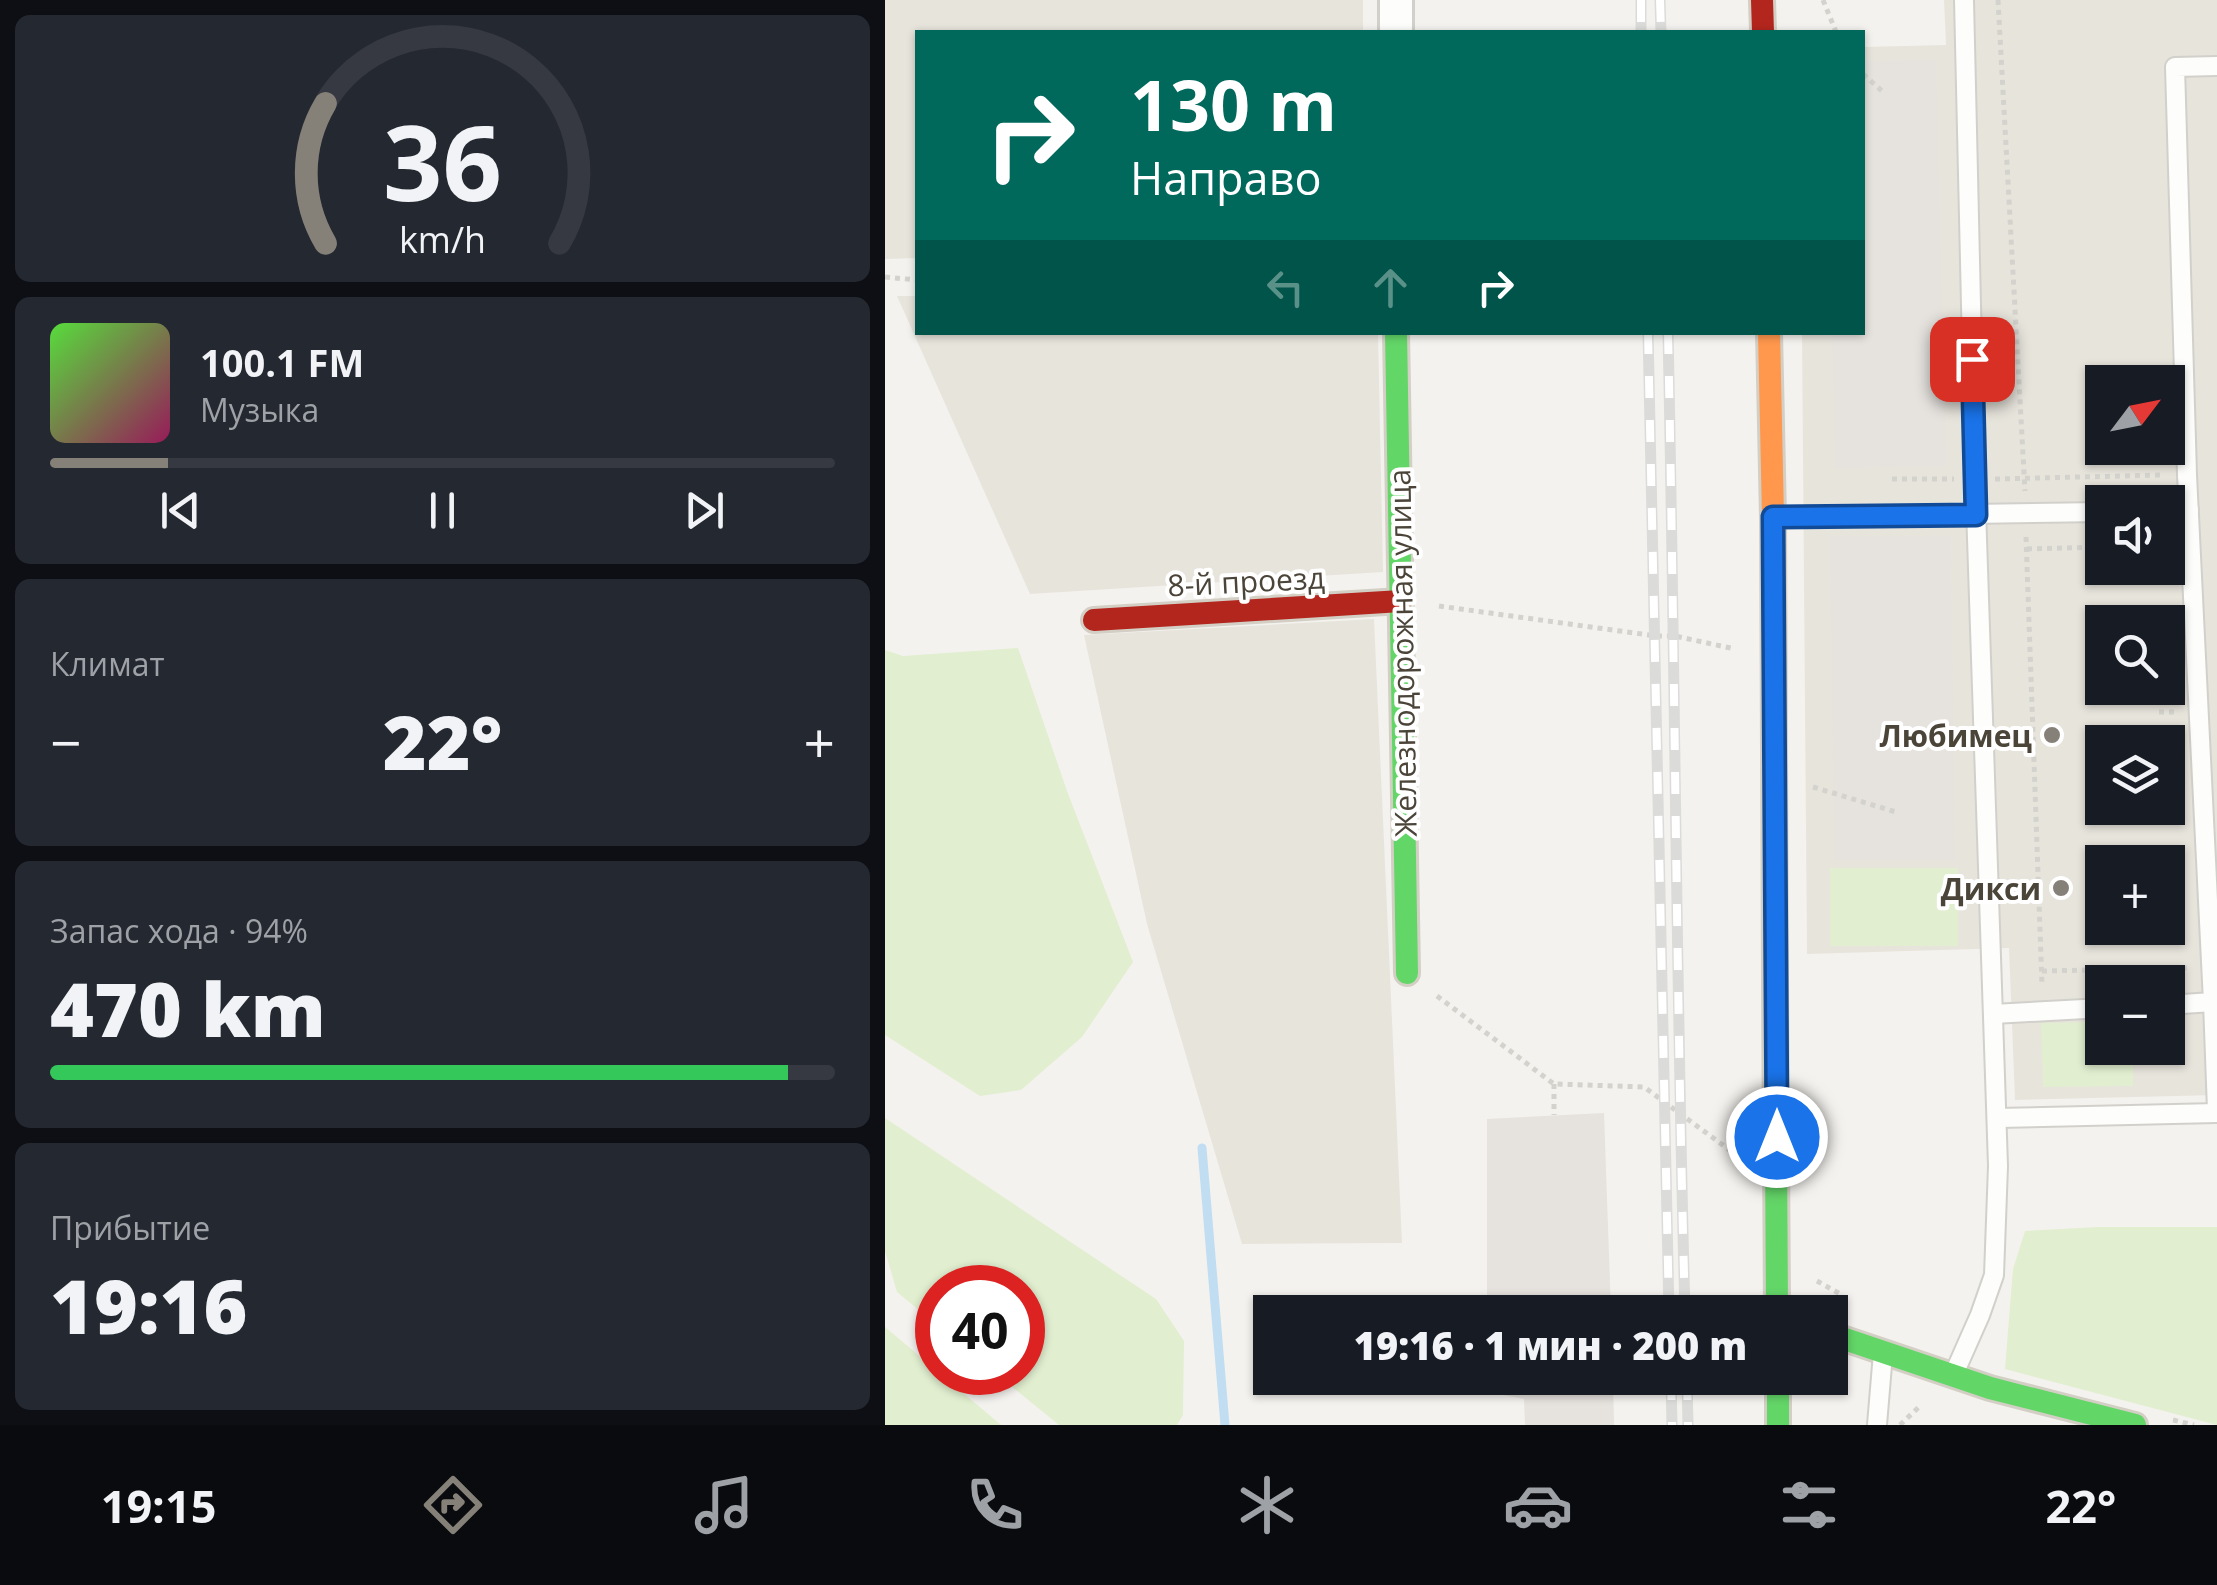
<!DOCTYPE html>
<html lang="ru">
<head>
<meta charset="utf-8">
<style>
  body { margin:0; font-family:"Open Sans",sans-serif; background:#242831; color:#f1f3f6; height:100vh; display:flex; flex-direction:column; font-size:38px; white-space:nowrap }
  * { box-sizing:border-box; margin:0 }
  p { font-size:32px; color:#9ea1a6 }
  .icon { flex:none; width:55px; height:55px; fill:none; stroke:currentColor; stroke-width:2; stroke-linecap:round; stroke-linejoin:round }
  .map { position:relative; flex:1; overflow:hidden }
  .sheet { display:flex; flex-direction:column; gap:15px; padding:15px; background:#0d0f14; width:885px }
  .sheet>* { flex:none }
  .guide { position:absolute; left:30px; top:30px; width:950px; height:305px; border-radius:0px; box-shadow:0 2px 8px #0004; background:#00695c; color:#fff; overflow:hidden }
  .needle { width:65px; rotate:58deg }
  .buttons { position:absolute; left:1200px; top:365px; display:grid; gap:20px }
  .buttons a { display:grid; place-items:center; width:100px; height:100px; border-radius:0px; background:#171b24; box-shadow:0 2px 8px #0004; font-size:50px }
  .speed { position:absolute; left:30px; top:1265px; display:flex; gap:20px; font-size:50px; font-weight:700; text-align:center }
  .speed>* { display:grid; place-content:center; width:130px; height:130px; border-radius:50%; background:#171b24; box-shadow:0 2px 8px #0004; line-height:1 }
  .speed .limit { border:15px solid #d22; background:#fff; color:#111 }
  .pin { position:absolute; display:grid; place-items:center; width:85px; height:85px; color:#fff; margin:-42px; border-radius:20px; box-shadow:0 5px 15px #0006 }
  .me { position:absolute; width:110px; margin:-55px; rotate:0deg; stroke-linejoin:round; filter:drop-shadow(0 0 8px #0008) }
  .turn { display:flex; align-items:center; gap:35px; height:210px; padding:0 50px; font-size:45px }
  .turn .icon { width:130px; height:130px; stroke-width:2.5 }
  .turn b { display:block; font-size:70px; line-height:85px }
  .lanes { display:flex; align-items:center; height:95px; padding:0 50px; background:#0003; justify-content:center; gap:50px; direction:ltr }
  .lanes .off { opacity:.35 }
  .big { font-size:75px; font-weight:800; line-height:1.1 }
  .sheet .tile { flex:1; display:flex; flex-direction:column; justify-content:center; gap:15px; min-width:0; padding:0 35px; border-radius:15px; background:#242831 }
  .sheet .dial { align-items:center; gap:0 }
  .dial svg { height:260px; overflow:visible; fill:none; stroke:#363941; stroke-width:7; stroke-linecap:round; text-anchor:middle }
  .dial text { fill:#f1f3f6; stroke:none }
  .song { display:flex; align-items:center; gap:30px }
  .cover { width:120px; height:120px; border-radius:15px; background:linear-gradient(135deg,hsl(110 70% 55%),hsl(330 70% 35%)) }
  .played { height:10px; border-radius:5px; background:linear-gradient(90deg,#868178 15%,#363941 15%) }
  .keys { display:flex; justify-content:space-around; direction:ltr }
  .heat { display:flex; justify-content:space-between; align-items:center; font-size:55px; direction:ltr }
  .charge { height:15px; border-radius:8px; background:linear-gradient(90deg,#34c759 94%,#363941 0) }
  .trip { position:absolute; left:368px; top:1295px; width:595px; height:100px; border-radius:0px; background:#171b24; box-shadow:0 2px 8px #0004; font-weight:800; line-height:100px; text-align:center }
  .tab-bar { display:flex; height:160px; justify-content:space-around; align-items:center; background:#090b0e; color:#9ea1a6 }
  .tab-bar .icon { width:70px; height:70px }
  .tab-bar .selected { color:#868178 }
  .tab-bar b { font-size:45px; color:#f1f3f6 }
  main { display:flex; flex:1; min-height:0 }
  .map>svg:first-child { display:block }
  .residential { fill:#e7e4dc; fill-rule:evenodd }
  .industrial { fill:#e6e2de }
  .green { fill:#e1eecf }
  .parking { fill:#e6e3df }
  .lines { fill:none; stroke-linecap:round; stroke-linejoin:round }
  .stream { stroke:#c0ddf1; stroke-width:9 }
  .lane-casing { stroke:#d2d0cb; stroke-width:22 }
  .street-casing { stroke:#d2d0cb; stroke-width:38 }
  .fast-casing { stroke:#d3cfc5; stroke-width:28 }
  .slow-casing { stroke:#d3cfc5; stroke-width:28 }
  .jam-casing { stroke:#d3cfc5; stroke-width:28 }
  .path { stroke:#d3d2cc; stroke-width:5; stroke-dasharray:5 5; stroke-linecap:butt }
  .lane { stroke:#fdfdfc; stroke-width:18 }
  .street { stroke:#fdfdfc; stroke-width:32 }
  .fast { stroke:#63d668; stroke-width:22 }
  .slow { stroke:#ff974d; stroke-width:22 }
  .jam { stroke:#b3261e; stroke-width:22 }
  .rail-casing { stroke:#dbdbda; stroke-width:11 }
  .rail { stroke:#fff; stroke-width:8; stroke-dasharray:22; stroke-linecap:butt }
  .route-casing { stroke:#114b97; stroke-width:25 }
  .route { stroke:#1a73e8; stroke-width:18 }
  .poi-dot { fill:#868178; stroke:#fff; stroke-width:4 }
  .labels { text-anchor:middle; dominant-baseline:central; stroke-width:8; stroke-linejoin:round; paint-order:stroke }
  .street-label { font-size:30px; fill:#4b4439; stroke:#fff }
  .poi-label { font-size:30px; font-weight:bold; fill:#4b4439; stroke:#fff; text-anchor:end }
</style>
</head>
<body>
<main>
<section class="sheet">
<div class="tile dial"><svg viewBox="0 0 100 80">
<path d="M14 69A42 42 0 1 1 86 69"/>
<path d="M14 69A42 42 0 0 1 14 26" stroke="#868178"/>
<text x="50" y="56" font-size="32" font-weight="700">36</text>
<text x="50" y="72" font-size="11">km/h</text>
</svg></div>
<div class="tile">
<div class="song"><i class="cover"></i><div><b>100.1 FM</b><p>Музыка</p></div></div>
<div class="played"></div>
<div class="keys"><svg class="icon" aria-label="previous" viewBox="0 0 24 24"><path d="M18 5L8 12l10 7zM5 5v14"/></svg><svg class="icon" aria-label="pause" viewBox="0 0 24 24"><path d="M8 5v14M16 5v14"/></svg><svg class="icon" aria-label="next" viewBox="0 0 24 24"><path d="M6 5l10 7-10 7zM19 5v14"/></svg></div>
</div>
<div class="tile"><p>Климат</p>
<div class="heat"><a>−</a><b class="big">22°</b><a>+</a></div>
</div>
<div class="tile"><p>Запас хода · 94%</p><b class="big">470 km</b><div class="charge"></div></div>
<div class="tile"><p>Прибытие</p><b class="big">19:16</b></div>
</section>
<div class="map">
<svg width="1332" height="1425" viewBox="0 0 1332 1425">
  <rect width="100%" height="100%" fill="#f4f2ee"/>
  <g class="residential">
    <path d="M0 0H478V32H32V258L0 259Z"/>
    <path d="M1059 0H1332V1095L1130 1100 1124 948 922 954 917 333 978 332V47L1061 45ZM1218 382H1282V448H1218ZM1218 502H1282V568H1218ZM1218 622H1282V688H1218ZM1218 742H1282V808H1218ZM1218 862H1282V928H1218ZM1218 982H1282V1048H1218Z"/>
    <path d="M12 296H32V332L493 333 498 572 145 594Z"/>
    <path d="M489 619 517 1243 357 1244 262 924 199 635Z"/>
  </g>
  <g class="industrial">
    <path d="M719 1113 726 1312H602V1119Z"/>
    <path d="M603 1378H728L729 1425H640L639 1399 603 1392Z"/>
  </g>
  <g class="green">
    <path d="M133 648 182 791 248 962 197 1037 136 1090 95 1096 0 1035V650L18 656Z"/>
    <rect x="945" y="868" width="128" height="78"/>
    <path d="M1217 1022 1218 1048H1248V1086L1158 1087 1156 1023Z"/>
    <path d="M0 1118 271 1299 299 1341 298 1415 292 1425H174L110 1373 138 1372V1288H52V1325L12 1292 0 1251Z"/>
    <path d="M1214 1227H1332V1425L1120 1369 1128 1269 1140 1231Z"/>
    <path d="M0 1327 116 1425H0Z"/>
  </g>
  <g class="parking">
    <path d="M1051 60 1061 466 950 468 947 333 978 332V61Z"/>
    <path d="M945 536H1066L1070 860H949Z"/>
  </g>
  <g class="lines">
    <path class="stream" d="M317 1148 340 1425"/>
    <g class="lane-casing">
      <g id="lane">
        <path d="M1282 511 1304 510"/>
        <path d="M888 517 1218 512"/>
        <path d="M1328 1002 1332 1110"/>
        <path d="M1282 1005 1328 1002 1302 475 1290 67 1332 66"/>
        <path d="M1108 1014 1218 1008"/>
        <path d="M1112 1118 1332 1113"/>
        <path d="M1068 1376 1095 1315 1109 1275 1113 1166 1090 479 1079 0"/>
        <path d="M992 1425 998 1353"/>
      </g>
    </g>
    <g class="street-casing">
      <path id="street" d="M511 32V0"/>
    </g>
    <g class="fast-casing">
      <g id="fast">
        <path d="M511 332 522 973"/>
        <path d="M890 984 892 1312"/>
        <path d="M945 1334 1105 1388 1250 1425"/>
        <path d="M893 1378V1425"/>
      </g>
    </g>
    <g class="slow-casing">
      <path id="slow" d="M884 332 888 517 890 984"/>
    </g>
    <g class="jam-casing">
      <g id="jam">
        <path d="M877 0 878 32"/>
        <path d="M209 620 516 601"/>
      </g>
    </g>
    <g class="path">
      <path d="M938 0 951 32"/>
      <path d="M1113 0 1140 491"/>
      <path d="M978 74 998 92"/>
      <path d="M0 277 32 280"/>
      <path d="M1007 479H1069"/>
      <path d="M1110 479 1279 475"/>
      <path d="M1141 537 1157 986"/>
      <path d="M1142 549 1218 547"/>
      <path d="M554 606 771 636H790L850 649"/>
      <path d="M1271 619H1288"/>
      <path d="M1274 712H1291"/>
      <path d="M928 787 1011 812"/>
      <path d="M1282 899H1299"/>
      <path d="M1157 971 1304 968"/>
      <path d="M552 996 669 1084 759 1087 854 1157"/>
      <path d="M669 1084V1115"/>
      <path d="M932 1281 957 1295"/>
      <path d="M1288 1420 1309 1425"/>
      <path d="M1015 1425 1036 1405"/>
    </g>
    <use href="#lane" class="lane"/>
    <use href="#street" class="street"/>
    <use href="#fast" class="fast"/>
    <use href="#slow" class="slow"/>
    <use href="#jam" class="jam"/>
    <g class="rail-casing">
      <g id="rail">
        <path d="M756 0V32"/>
        <path d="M775 0 776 32"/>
        <path d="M763 332 784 1312"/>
        <path d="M783 332C790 659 791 986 800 1312"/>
        <path d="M786 1378 787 1425"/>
        <path d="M802 1378 803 1425"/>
      </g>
    </g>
    <use href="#rail" class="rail"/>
  </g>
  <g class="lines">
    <g class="route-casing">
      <path id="route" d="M892 1137 888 517 1091 515 1087 359"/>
    </g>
    <use href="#route" class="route"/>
  </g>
  <g class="poi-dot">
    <circle cx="1167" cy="735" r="10"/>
    <circle cx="1176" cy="888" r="10"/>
  </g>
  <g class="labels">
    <g class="street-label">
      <text transform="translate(361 581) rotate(-3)">8-й проезд</text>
      <text transform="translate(517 653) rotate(-91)">Железнодорожная улица</text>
    </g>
    <g class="poi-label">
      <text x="1147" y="735">Любимец</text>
      <text x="1156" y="888">Дикси</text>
    </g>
  </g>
</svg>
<div class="buttons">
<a><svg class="needle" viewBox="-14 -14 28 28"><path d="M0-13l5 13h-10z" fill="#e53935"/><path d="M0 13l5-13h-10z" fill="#9ea1a6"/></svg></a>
<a><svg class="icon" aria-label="sound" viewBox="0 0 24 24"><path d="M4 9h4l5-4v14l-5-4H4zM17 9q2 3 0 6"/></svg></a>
<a><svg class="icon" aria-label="search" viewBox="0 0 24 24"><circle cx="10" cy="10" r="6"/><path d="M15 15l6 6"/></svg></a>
<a><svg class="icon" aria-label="layers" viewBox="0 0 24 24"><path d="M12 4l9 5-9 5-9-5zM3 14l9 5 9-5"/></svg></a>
<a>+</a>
<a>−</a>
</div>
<div class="speed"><div class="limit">40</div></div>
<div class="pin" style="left:1087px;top:359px;background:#d93025"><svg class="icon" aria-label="arrive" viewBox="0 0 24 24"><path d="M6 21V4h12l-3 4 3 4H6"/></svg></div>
<svg class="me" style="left:892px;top:1137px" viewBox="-20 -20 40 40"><circle r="17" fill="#1a73e8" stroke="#fff" stroke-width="3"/><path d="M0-11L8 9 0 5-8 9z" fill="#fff"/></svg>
<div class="trip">19:16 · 1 мин · 200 m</div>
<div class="guide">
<div class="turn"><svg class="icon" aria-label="right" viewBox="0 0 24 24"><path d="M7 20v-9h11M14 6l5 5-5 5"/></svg><div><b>130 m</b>Направо</div></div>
<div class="lanes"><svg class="icon off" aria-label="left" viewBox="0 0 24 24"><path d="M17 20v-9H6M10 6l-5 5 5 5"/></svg><svg class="icon off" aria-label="ahead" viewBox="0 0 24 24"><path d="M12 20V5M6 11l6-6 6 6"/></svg><svg class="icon" aria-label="right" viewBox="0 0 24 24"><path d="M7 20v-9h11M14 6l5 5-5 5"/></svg></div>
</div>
</div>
</main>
<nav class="tab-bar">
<b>19:15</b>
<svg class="icon selected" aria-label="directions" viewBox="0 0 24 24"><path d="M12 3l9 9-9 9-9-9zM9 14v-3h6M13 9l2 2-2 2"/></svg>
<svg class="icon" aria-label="music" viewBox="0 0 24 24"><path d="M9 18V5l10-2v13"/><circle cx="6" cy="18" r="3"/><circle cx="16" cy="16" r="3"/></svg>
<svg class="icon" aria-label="phone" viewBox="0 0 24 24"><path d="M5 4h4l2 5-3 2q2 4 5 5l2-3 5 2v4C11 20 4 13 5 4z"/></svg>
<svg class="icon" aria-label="climate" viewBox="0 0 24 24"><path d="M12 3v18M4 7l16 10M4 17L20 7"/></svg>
<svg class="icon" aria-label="car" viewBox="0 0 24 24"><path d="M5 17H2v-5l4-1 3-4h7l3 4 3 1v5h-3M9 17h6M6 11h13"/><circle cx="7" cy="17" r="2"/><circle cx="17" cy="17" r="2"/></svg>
<svg class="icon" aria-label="filters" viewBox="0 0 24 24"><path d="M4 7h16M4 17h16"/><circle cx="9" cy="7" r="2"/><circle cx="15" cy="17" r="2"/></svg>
<b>22°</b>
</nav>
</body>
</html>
